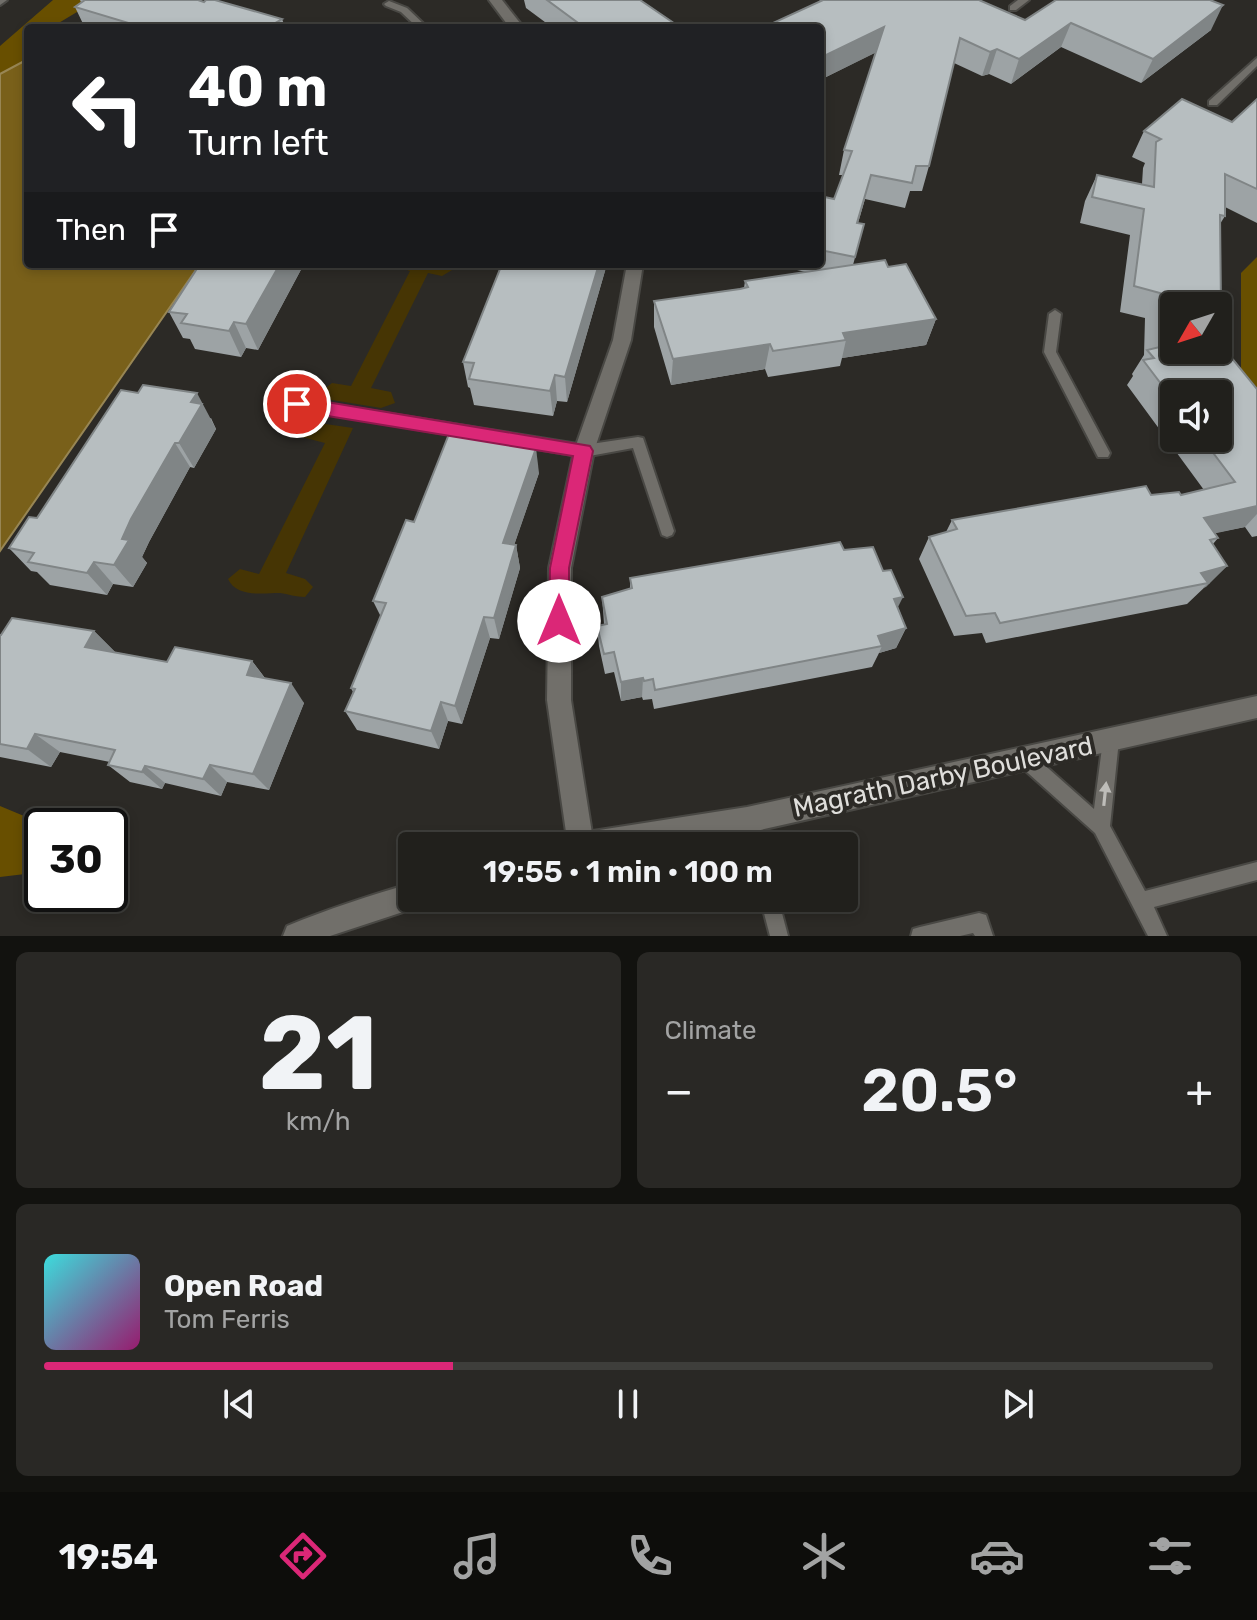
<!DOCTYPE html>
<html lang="en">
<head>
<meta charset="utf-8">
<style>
  body { margin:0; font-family:Rubik,sans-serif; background:#292825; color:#f1f3f6; height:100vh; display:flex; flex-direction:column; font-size:30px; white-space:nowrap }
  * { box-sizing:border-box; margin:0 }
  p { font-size:26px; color:#a2a3a3 }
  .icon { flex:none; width:44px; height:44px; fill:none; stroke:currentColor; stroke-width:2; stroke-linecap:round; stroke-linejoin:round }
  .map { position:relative; height:936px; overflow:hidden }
  .sheet { display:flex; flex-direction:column; gap:16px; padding:16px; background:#12120f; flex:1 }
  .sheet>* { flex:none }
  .banner { position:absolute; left:24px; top:24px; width:800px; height:244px; border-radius:8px; box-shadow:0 4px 12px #0003,0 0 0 2px #3e3e3b; background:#202124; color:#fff; overflow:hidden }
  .needle { width:52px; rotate:231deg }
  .fabs { position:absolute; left:1160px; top:292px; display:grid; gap:16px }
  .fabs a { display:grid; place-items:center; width:72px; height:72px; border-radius:8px; background:#21201c; box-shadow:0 4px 12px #0003,0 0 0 2px #3e3e3b; font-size:40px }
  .speed { position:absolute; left:24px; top:808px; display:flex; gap:16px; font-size:40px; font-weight:700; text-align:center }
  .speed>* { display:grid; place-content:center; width:104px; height:104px; border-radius:50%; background:#21201c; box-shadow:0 4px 12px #0003,0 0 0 2px #3e3e3b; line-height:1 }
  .speed .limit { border:4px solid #111; border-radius:12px; background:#fff; color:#111 }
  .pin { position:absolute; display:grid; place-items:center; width:68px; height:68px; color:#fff; margin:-34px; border:4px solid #fff; border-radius:50%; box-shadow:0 2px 8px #0007 }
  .me { position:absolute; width:88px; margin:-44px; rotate:0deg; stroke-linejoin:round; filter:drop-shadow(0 0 6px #0008) }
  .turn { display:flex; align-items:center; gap:28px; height:168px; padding:0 32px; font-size:36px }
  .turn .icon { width:104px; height:104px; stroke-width:2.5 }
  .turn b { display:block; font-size:56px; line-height:68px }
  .then { display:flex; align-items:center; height:76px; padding:0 32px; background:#0003; gap:16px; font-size:30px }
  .big { font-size:60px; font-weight:600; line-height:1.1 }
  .sheet .card { flex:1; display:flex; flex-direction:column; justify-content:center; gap:12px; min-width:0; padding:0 28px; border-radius:12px; background:#292825 }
  .sheet .dial { align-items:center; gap:0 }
  .dial b { font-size:104px; line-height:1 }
  .song { display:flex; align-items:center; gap:24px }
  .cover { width:96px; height:96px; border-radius:12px; background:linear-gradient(135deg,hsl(180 70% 55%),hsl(320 70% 35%)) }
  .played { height:8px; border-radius:4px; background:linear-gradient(90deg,#db2777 35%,#3e3e3b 35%) }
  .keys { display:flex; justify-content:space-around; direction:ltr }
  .heat { display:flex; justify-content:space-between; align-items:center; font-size:44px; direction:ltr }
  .sheet .tiles { flex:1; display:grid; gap:16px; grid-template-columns:1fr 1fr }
  .card:last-child { grid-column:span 2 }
  .trip { position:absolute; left:398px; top:832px; width:460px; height:80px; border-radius:8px; background:#21201c; box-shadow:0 4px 12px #0003,0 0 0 2px #3e3e3b; font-weight:600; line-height:80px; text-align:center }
  .tabs { display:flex; height:128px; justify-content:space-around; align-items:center; background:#0d0d0b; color:#a2a3a3 }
  .tabs .icon { width:56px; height:56px }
  .tabs .on { color:#db2777 }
  .tabs b { font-size:36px; color:#f1f3f6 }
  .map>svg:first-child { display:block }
  .green { fill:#463504 }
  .forest { fill:#684f00 }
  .water { fill:#79601a; stroke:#988654; stroke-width:2 }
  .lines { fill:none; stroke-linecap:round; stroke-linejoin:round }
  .lane-casing { stroke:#494844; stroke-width:4 }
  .street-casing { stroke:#494844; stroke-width:4 }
  .secondary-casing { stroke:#494844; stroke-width:4 }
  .lane { fill:#716f6a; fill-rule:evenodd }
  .street { fill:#716f6a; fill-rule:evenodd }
  .secondary { fill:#716f6a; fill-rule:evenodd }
  .wall { fill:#9da3a5; fill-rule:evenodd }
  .shaded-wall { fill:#808586 }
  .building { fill:#b7bec0; stroke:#808586; stroke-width:2 }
  .oneway { fill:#bebdb9 }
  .route { fill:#db2777; stroke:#8e194d; stroke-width:2 }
  .labels { text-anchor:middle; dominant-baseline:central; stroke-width:8; stroke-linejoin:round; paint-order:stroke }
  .near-street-label { font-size:26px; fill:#dfdedb; stroke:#2c2a26 }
</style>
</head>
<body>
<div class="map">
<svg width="1257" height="936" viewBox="0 0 1257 936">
  <rect width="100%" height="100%" fill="#2c2a26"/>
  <g class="green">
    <path d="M389 264H447L452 270 442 276 428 273 371 388 391 392 395 403 381 408 326 399 322 391 332 383 351 386 410 271Z"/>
    <path d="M312 422 353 428 286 573 305 579 313 587 305 597C296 597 288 594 280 593 263 593 237 598 228 579L240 569 259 574 325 443 302 437 301 429Z"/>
  </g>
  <g class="forest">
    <path d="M53 0H97L57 24 64 28H28V59L0 74V46Z"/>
    <path d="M1257 257V388L1241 372V273Z"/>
    <path d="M0 806 48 826H42V872L0 877Z"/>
  </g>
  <path class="water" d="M28 59V264H200L0 551V74Z"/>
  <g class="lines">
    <g class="lane-casing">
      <g id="lane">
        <path d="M0 0H7L0 5Z"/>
        <path d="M1018 0H1029L1016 10H1010V6Z"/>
        <path d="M389 1 407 8 428 28H418L401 12 386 6 384 4Z"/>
        <path d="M1257 58V66L1217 105H1209V101Z"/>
        <path d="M1055 310 1061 314 1056 352 1110 453 1108 457H1098L1044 352 1049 314Z"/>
        <path d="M297 399 584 445 638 437 643 438 674 531 672 535 667 537 662 535 633 448 584 457 297 409 290 404Z"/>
        <path d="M1111 732 1117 734 1119 740 1110 826 1145 891 1257 862V880L1154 907 1167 936H1148L1095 833 1019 765 1016 759 1019 753 1025 751 1031 753 1094 809 1103 740 1105 734Z"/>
        <path d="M747 811 753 814 763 846H745L738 820 741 814Z"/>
        <path d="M760 898H778L788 936H770Z"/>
        <path d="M979 913 986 915 993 936H975L973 933 960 936H911L913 929 920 927Z"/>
      </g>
    </g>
    <g class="street-casing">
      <g id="street">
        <path d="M489 0H502L524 28H510Z"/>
        <path d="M627 264H643L631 340 594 451 571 568V700L594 846H568L547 700 549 568 574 451 613 340Z"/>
      </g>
    </g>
    <g class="secondary-casing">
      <g id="secondary">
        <path d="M1257 696V718L747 833 662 846H567L571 837 580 833 747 807Z"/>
        <path d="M412 883V898H424L421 905 412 909 330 936H283L287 926C328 909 369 896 412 883Z"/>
      </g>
    </g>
    <use href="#lane" class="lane"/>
    <use href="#street" class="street"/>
    <use href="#secondary" class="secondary"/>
  </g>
  <g class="wall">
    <path d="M80 0H198L282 19 284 24 296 28H85L75 7 81 2Z"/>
    <path d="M524 0H640L681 28H553L526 8Z"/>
    <path d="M819 0H979L1025 20 1211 30 1141 83 1061 47 1011 84 989 74 982 76 954 63 929 166 922 191H910L905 208 865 199 858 223 864 224 853 265 888 267 936 319 926 345 842 358 840 366 768 377 765 369 671 385 654 327V301L744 288 745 281 806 272 770 264H820V196L834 199 843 175H839L844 150 876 52 820 80 821 1Z"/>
    <path d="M1257 99V223L1225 207V216L1220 224 1221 306 1218 310V306H1174L1257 389V536L1252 537 1245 527 1214 533 1218 538 1213 544 1227 566 1187 604 986 643 982 633 954 636 919 559 929 537 946 532 952 520 1151 495H1181L1204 490 1127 385 1133 376 1132 374 1144 355 1145 318 1120 312 1130 235 1080 223 1085 201 1097 175 1142 184 1143 168 1145 163 1132 157 1144 131 1232 122ZM1174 394 1218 438H1174Z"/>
    <path d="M304 264 258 350 246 348 241 357 195 349 190 339 183 338 169 312Z"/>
    <path d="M607 264 567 402 557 401 553 416 474 405 470 388 468 387 463 362Z"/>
    <path d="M211 418 216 429 194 468 190 467 149 542 142 557 147 563 133 587 113 584 107 595 50 585 37 572 31 571 9 548Z"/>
    <path d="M539 473 514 545H516L520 568 499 639 490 638 462 724 448 721 439 749 357 730 345 711 353 692 351 688 381 617 373 601 414 522Z"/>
    <path d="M844 550 898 607 906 628 896 648 879 653 872 667 654 709 652 699 643 700 642 697 621 701 614 672 605 674 599 646 597 626 604 624 602 597 630 589V578Z"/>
    <path d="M94 631 115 652 167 662 252 661 265 678 304 703 269 790 227 782 221 796 165 783 162 789 130 782 108 765 110 762 60 752 51 767 0 757V635Z"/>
  </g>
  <g class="shaded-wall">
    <path d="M1223 5 1211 30 1141 83 1153 59Z"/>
    <path d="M1071 23 1061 47 1011 84 1019 59Z"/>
    <path d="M884 27 879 51 820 80V58Z"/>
    <path d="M997 49 989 74 982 76 990 52Z"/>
    <path d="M280 264H304L258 350 246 324Z"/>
    <path d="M599 264H607L567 402 565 377Z"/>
    <path d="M936 319 926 345 842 358 846 340 843 333Z"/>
    <path d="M234 322 246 348 241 357 229 331Z"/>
    <path d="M770 344 765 369 671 385 673 359Z"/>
    <path d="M555 375 557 401 553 416 550 391Z"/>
    <path d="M197 393 216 429 194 468 179 443 191 402Z"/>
    <path d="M175 443 190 467 149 542 142 557 147 563 133 587 114 565 122 539 131 519Z"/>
    <path d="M536 448 539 473 507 566 503 543Z"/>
    <path d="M1257 506V514L1245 527 1184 540 1204 518Z"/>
    <path d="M516 545 520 568 499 639 494 618Z"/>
    <path d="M94 562 113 584 107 595 87 573Z"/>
    <path d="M1227 566 1206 587 1203 588 1208 583 1201 573Z"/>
    <path d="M903 597 892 619 894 599Z"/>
    <path d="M484 617 490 638 462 724 455 706Z"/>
    <path d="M906 628 896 648 879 653 882 646 878 636Z"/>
    <path d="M94 631 115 652 85 647Z"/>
    <path d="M252 661 267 681 247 675Z"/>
    <path d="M643 678 642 697 621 701V682Z"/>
    <path d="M291 683 304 703 269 790 253 774Z"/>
    <path d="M441 702 448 721 439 749 431 731Z"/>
    <path d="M35 734 60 752 51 767 27 749Z"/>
    <path d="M210 765 227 782 221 796 203 779Z"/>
    <path d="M145 766 165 783 162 789 142 772Z"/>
  </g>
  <g class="building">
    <path d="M85 0H198L204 2 206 0H215L282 19 277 22 296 28H145L75 7Z"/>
    <path d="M547 0H640L681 28H585Z"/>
    <path d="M823 0H979L1025 20 1056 0H1210L1223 5 1153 59 1071 23 1019 59 997 49 990 52 960 38 929 166H916L912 183 871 175 857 223 864 224 855 257 820 250V196L834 199 852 151 844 150 884 27 820 58V28H762Z"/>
    <path d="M1182 99 1232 122 1257 99V189L1225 174V216L1220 215 1221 306 1183 298 1190 306H1174V350H1218V341L1257 389V506L1204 518 1218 538 1210 540 1227 566 1201 573 1208 583 1000 623 995 613 966 616 929 537 957 529 952 520 1146 486 1151 495 1179 492 1181 495 1235 482 1202 438H1218V394H1174V401L1143 360 1154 358 1147 350 1160 347V293L1134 286 1144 209 1092 197 1097 175 1154 187 1156 142 1161 139 1144 131Z"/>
    <path d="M885 260 888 267 906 264 936 319 843 333 846 340 773 351 770 344 673 359 654 301 740 289 748 287 745 281Z"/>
    <path d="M200 264H280L246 324 234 322 229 331 181 323 187 314 169 312Z"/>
    <path d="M502 264H599L565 377 555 375 550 391 469 379 474 363 463 362Z"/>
    <path d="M143 385 197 393 191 402 202 404 179 443H175L131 519 122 539 129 540 114 565 94 562 87 573 28 562 34 553 9 548 29 517 37 518 121 390 138 393Z"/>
    <path d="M449 434 536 448 503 543 516 545 494 618 484 617 455 706 441 702 431 731 345 711 355 689 351 688 386 603 373 601 406 520 414 522Z"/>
    <path d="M840 542 844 550 873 547 883 571 891 570 903 597 894 599 906 628 878 636 882 646 655 690 653 679 644 681 643 678 621 682 614 652 604 654 597 626 607 624 602 597 632 588 630 578Z"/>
    <path d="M12 618 94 631 85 647 167 662 175 647 252 661 247 675 291 683 253 774 210 765 203 779 145 766 142 772 108 765 115 750 35 734 27 749 0 744V635H1Z"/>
  </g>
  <defs><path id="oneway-solid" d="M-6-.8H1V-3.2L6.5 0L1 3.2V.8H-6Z" transform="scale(2)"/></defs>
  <use class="oneway" href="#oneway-solid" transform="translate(1105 794) rotate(-84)"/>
  <path class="route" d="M297 397 590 446 593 451 569 568V621L566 627 559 630 552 627 549 621 550 568 573 456 297 411 288 404Z"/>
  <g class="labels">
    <g class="near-street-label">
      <text transform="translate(943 777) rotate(-12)">Magrath Darby Boulevard</text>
    </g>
  </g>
</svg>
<div class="fabs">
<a><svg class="needle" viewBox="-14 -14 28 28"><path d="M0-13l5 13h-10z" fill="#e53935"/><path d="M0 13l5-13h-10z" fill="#a2a3a3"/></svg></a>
<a><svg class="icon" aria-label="sound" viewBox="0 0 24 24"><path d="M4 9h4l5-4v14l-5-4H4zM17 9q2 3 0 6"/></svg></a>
</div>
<div class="speed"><div class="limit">30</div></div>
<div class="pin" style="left:297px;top:404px;background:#d93025"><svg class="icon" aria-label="arrive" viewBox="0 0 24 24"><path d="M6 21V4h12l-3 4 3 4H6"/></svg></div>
<svg class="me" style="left:559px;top:621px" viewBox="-20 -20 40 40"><circle r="19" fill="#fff"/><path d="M0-13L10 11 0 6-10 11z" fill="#db2777"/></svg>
<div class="trip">19:55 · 1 min · 100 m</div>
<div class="banner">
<div class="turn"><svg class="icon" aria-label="left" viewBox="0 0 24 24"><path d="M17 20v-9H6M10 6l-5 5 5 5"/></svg><div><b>40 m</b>Turn left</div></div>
<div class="then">Then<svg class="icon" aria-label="arrive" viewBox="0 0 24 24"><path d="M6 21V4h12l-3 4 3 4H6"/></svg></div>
</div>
</div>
<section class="sheet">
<div class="tiles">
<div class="card dial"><b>21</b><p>km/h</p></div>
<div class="card"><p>Climate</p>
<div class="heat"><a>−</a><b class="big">20.5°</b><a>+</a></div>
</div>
<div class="card">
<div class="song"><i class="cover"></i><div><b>Open Road</b><p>Tom Ferris</p></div></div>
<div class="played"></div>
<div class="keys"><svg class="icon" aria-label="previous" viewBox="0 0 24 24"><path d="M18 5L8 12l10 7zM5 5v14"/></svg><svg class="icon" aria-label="pause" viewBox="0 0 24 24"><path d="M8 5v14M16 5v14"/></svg><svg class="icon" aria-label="next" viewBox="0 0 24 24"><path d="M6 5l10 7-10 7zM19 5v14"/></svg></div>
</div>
</div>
</section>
<nav class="tabs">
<b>19:54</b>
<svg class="icon on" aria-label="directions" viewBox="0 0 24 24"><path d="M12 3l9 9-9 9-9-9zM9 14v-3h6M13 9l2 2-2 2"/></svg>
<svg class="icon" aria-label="music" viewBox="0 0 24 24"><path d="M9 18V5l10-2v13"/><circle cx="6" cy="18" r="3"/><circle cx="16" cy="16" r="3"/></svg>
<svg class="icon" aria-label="phone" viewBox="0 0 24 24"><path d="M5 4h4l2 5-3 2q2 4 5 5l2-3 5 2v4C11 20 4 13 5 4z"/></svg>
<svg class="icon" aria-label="climate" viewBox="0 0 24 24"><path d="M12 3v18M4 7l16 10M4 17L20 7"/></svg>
<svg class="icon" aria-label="car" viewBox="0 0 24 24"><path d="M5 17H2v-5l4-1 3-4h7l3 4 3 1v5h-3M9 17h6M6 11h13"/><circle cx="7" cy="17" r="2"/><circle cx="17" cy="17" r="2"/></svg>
<svg class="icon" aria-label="filters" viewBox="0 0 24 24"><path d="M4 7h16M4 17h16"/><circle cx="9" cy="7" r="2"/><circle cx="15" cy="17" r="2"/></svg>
</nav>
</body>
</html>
